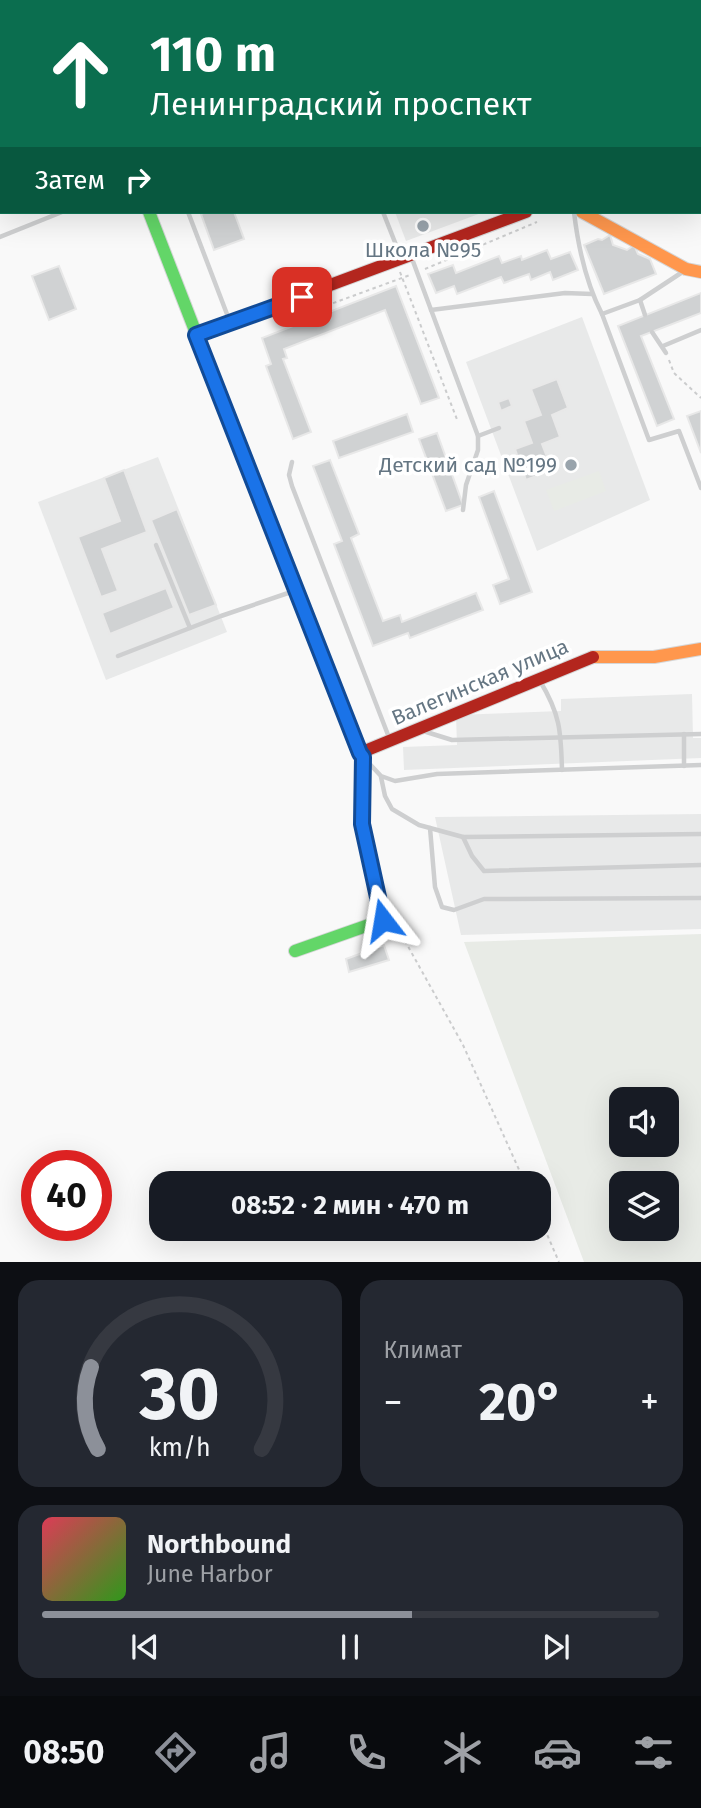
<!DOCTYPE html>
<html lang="ru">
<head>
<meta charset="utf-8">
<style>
  body { margin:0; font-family:"Fira Sans",sans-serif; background:#242831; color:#f1f3f6; height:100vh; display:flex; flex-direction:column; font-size:26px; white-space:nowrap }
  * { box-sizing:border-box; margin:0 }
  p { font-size:23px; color:#9ea1a6 }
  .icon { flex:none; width:38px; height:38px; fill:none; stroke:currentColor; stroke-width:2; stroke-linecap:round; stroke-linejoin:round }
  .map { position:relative; height:1262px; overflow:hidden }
  .sheet { display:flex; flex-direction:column; gap:18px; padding:18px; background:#0d0f14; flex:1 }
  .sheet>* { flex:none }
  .hud { position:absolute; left:0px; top:0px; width:702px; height:214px; box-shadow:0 7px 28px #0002; background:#0b6e4f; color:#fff; overflow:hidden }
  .tools { position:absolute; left:609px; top:1087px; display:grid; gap:14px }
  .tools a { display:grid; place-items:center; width:70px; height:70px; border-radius:14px; background:#171b24; box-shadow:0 7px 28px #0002; font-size:35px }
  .speed { position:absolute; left:21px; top:1150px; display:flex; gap:14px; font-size:35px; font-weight:700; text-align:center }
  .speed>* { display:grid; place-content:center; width:91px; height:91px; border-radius:50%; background:#171b24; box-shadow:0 7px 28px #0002; line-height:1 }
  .speed .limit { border:10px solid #d22; background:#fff; color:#111 }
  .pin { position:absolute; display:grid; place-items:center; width:60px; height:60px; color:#fff; margin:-30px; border-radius:14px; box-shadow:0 4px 10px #0006 }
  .me { position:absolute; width:77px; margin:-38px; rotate:346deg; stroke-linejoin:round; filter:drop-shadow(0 0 5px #0008) }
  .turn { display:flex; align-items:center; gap:24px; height:147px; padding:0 35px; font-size:32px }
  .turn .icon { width:91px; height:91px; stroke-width:2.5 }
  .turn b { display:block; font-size:49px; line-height:60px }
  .then { display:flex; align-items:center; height:66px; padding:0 35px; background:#0003; gap:14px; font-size:26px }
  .big { font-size:52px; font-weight:700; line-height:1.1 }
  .sheet .widget { flex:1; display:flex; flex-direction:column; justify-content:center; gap:10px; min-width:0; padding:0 24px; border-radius:21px; background:#242831 }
  .sheet .dial { align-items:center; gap:0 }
  .dial svg { height:182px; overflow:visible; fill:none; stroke:#363941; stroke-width:7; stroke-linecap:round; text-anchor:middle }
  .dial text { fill:#f1f3f6; stroke:none }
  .song { display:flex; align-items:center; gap:21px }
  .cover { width:84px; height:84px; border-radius:10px; background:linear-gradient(135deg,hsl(350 70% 55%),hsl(110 70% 35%)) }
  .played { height:7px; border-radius:4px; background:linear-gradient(90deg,#8c9099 60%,#363941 60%) }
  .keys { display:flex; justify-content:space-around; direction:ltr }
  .heat { display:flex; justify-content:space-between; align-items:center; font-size:38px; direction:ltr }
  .sheet .tiles { flex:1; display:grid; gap:18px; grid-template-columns:1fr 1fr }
  .widget:last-child { grid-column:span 2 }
  .trip { position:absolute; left:149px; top:1171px; width:402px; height:70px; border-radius:21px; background:#171b24; box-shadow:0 7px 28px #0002; font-weight:700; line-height:70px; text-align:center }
  .dock { display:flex; height:112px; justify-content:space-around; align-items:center; background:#090b0e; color:#9ea1a6 }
  .dock .icon { width:49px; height:49px }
  .dock .current { color:#8c9099 }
  .dock b { font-size:32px; color:#f1f3f6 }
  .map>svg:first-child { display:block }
  .built { fill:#e8e9e9 }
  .green { fill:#e8ebe6; fill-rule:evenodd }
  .building { fill:#d0d2d3; stroke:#e8e8e8; stroke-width:2 }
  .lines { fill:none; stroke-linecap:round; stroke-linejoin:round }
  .fast-casing { stroke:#d5d6d7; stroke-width:14 }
  .slow-casing { stroke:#d5d6d7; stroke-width:14 }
  .jam-casing { stroke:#d5d6d7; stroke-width:14 }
  .path { stroke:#cbcccd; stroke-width:2; stroke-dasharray:3.5 3.5; stroke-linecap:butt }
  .lane { stroke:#cecfd0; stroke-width:4.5 }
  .street { stroke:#cecfd0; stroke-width:9 }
  .fast { stroke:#63d668; stroke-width:12 }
  .slow { stroke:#ff974d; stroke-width:12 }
  .jam { stroke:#b3261e; stroke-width:12 }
  .route-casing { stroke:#114b97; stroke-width:18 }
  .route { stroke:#1a73e8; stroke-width:12 }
  .poi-dot { fill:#99a4ac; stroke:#fff; stroke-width:2.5 }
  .labels { text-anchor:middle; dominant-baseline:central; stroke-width:7; stroke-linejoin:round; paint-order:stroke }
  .poi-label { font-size:21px; fill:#657683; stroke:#fff }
  .street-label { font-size:21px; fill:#657683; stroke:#fff }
</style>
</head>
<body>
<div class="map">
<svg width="701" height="1262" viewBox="0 0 701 1262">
  <rect width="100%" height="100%" fill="#f9f9f9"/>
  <g class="built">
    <path d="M395 212H484L406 241Z"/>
    <path d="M582 317 650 500 537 551 466 362Z"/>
    <path d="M158 457 227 632 106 680 38 502Z"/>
    <path d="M692 694 693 738H701V758L404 770 403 747 457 745 456 715 561 711V699Z"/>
    <path d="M701 814V929L461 935 435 817Z"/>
  </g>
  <g class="green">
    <path d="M599 471 606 491 554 511 546 490Z"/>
    <path d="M701 934V1262H584L464 942ZM621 1099H667V1144H621ZM621 1183H667V1228H621Z"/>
  </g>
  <g class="building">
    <path d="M206 212H234L244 239 214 250 201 214Z"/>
    <path d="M610 235 613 245 627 250 634 245 638 254 650 259 656 274 604 294 584 245 598 239 602 240Z"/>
    <path d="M547 250 551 259 570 252 578 270 553 280 550 272 531 280 529 274 504 283 501 277 457 294 454 286 436 293 428 274 453 265 456 273 499 256 502 263 521 256 522 260Z"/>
    <path d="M59 266 76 309 49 320 32 276Z"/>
    <path d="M396 286 439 398 421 404 385 310 284 349 287 358 283 359 311 432 293 439 266 366 271 364 262 338Z"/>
    <path d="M701 293V313L641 336 674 419 657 426 618 326Z"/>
    <path d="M557 379 568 408 552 415 560 437 542 444 552 470 526 480 515 449 532 443 524 421 541 415 531 389Z"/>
    <path d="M509 398 512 406 501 411 498 402Z"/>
    <path d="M701 411V453L687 416Z"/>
    <path d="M407 414 413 432 339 458 333 441Z"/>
    <path d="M437 433 463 505 446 511 419 439Z"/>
    <path d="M330 460 359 534 351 538 383 621 400 615 402 622 476 593 483 610 410 638 408 633 373 646 334 544 342 541 313 466Z"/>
    <path d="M124 470 147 532 102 549 118 591 101 597 78 537 120 521 104 478Z"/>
    <path d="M494 491 532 592 500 604 493 585 509 579 479 497Z"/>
    <path d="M177 509 216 605 189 615 151 520Z"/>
    <path d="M166 588 174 608 110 634 102 613Z"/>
    <path d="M384 945 389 960 349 972 346 959Z"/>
  </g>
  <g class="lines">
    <g class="fast-casing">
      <g id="fast">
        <path d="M149 212 263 506"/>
        <path d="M295 951 383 920 362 824 363 757"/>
      </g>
    </g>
    <g class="slow-casing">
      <g id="slow">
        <path d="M582 212 686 269 701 272"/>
        <path d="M593 657H654L701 649"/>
      </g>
    </g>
    <g class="jam-casing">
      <g id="jam">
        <path d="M69 0 70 2"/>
        <path d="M196 335 526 212"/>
        <path d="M263 506 360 753 593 657"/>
      </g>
    </g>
    <g class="path">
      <path d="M700 56H701"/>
      <path d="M425 269 537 222"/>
      <path d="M400 272 458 422"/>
      <path d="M287 320 410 275"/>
      <path d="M669 360 674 373 701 398"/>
      <path d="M393 908 405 941 463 1045 525 1183"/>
      <path d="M539 1216 559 1262"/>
    </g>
    <g class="lane">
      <path d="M107 0 108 2"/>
      <path d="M172 0 173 2"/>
      <path d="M243 0V2"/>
      <path d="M306 0 307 2"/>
      <path d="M548 2 552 0"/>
      <path d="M0 34H2"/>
      <path d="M700 34 701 33"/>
      <path d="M700 99H701"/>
      <path d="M188 212 230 322"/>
      <path d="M383 212 400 255"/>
      <path d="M574 212C578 246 586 283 602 314L649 440 679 431 701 488"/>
      <path d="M0 237 62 212"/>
      <path d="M411 256 478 436V450L466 485 463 510"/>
      <path d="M640 300 645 315"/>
      <path d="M431 310 565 293 592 294"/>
      <path d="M602 314 640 300 684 271"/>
      <path d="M652 332 666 353"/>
      <path d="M663 346 701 330"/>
      <path d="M478 436 499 428"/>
      <path d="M292 462 289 475 292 486 390 740"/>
      <path d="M156 545 190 628"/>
      <path d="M118 656 221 616 294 591"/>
      <path d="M540 681C560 714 561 731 562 770"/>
      <path d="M420 730 452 740 701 734"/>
      <path d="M365 759 381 776 395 781 437 774 701 765"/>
      <path d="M684 766V734"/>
      <path d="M381 777 385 796 392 809 419 825 463 837 701 834"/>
      <path d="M430 828 435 887 442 907 454 910 484 899 701 898"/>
      <path d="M463 837 472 856 484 871 701 865"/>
    </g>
    <path class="street" d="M574 0 575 2"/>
    <use href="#fast" class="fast"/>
    <use href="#slow" class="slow"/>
    <use href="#jam" class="jam"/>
  </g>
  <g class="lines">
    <g class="route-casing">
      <path id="route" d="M302 297 196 335 360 753 363 757 362 824 383 920"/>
    </g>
    <use href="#route" class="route"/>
  </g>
  <g class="poi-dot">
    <circle cx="423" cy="226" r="7"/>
    <circle cx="571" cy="465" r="7"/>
  </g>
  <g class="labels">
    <g class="poi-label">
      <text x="423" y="250">Школа №95</text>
      <text x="557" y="465" text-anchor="end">Детский сад №199</text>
    </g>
    <g class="street-label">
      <text transform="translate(480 682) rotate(-23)">Валегинская улица</text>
    </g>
  </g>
</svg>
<div class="tools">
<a><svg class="icon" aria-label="sound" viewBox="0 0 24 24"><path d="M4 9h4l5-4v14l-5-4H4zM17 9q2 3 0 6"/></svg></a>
<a><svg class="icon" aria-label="layers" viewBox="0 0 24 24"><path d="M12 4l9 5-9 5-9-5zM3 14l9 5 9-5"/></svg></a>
</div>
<div class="speed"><div class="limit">40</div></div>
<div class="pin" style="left:302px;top:297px;background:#d93025"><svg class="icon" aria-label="arrive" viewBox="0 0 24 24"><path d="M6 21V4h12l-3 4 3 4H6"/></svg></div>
<svg class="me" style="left:383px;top:920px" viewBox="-20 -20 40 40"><path d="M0-17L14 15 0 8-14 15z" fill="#1a73e8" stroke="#fff" stroke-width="4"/></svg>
<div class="trip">08:52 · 2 мин · 470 m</div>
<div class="hud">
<div class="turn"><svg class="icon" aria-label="ahead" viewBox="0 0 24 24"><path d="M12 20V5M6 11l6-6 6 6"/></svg><div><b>110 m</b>Ленинградский проспект</div></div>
<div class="then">Затем<svg class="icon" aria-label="right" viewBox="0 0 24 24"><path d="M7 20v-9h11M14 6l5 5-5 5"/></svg></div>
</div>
</div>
<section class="sheet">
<div class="tiles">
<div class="widget dial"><svg viewBox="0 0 100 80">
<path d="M14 69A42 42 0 1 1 86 69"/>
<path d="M14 69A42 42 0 0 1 11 33" stroke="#8c9099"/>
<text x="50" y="56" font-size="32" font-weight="700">30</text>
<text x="50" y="72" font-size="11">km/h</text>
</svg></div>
<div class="widget"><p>Климат</p>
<div class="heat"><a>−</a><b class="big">20°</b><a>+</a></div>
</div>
<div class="widget">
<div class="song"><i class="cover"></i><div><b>Northbound</b><p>June Harbor</p></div></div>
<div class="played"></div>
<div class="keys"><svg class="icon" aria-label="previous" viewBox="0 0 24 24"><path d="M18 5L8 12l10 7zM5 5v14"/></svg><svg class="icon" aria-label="pause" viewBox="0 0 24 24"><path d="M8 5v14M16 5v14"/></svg><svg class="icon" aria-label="next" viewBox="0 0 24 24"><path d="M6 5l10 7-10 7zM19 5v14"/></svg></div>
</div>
</div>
</section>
<nav class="dock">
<b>08:50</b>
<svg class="icon current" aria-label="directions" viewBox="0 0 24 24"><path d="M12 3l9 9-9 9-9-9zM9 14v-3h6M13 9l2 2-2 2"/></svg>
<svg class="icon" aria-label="music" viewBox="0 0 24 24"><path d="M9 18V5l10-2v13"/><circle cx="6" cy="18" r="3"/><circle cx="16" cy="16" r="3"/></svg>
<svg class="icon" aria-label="phone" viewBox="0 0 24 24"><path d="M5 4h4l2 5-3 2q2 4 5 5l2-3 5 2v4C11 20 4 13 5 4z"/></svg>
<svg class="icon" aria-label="climate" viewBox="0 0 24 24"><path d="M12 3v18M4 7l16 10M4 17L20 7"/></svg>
<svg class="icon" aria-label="car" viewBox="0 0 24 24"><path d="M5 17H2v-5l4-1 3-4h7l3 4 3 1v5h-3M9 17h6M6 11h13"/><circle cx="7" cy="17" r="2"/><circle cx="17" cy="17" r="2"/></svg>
<svg class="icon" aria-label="filters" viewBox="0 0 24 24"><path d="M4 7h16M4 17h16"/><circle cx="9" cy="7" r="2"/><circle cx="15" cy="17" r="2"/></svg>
</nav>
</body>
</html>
